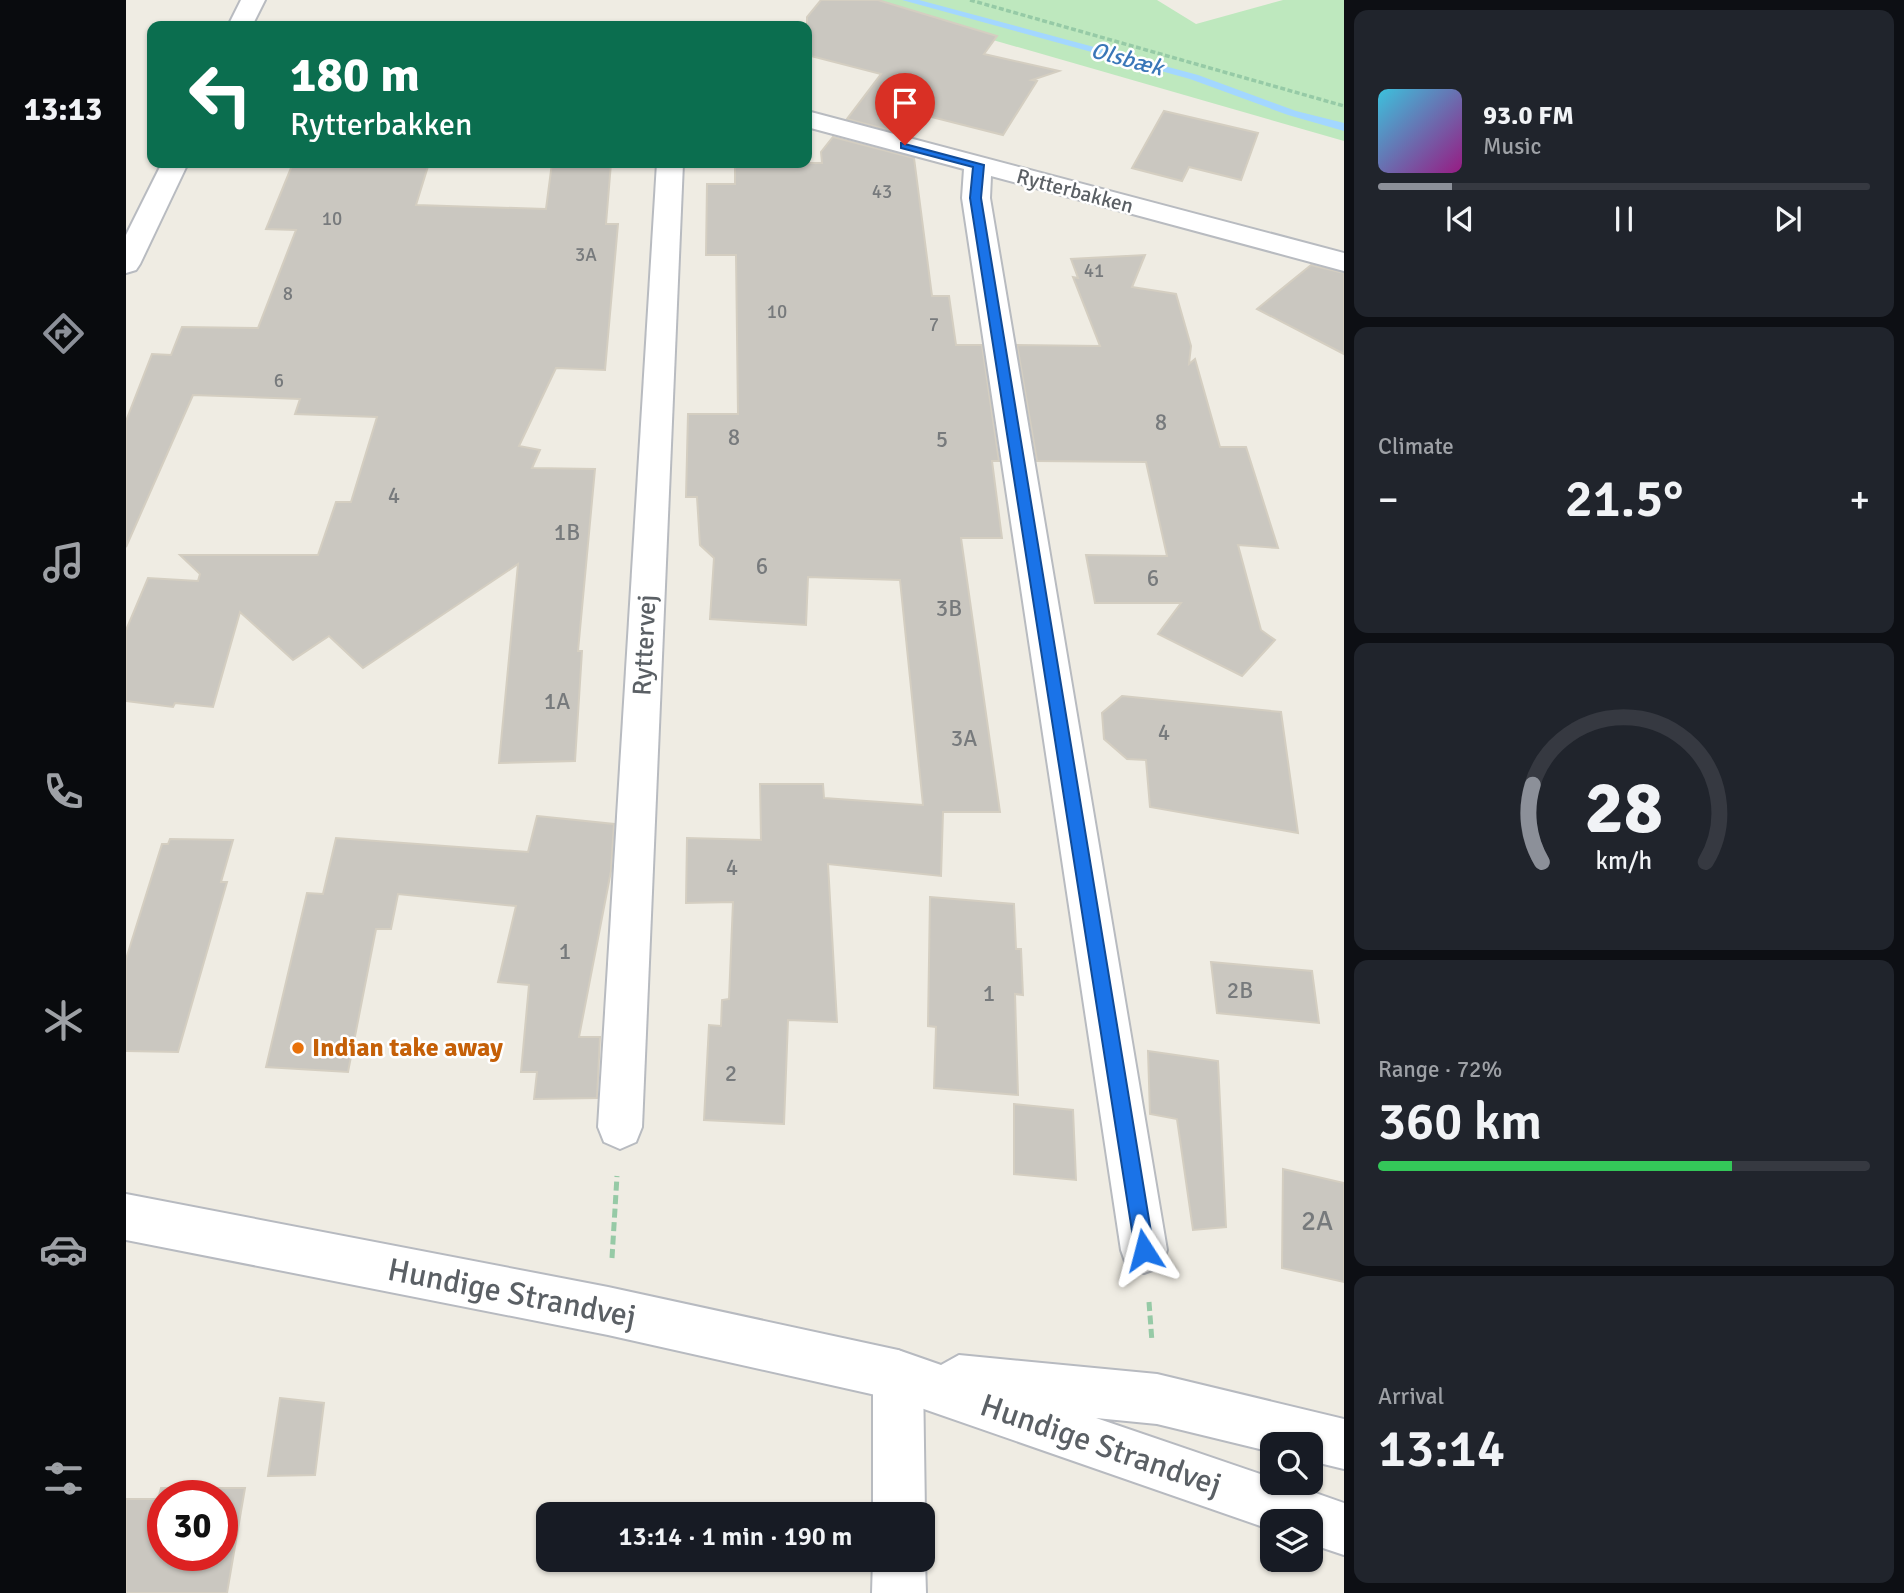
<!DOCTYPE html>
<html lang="en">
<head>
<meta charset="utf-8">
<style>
  body { margin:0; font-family:Signika,sans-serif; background:#20242c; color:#f1f3f6; height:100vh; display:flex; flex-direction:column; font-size:26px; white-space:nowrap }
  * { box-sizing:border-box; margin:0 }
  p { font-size:23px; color:#9ea1a6 }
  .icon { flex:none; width:38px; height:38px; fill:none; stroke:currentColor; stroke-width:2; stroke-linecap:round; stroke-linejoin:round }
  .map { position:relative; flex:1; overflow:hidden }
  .sheet { display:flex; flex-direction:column; gap:10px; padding:10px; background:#0d0f14; width:560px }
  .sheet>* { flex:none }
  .hud { position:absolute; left:21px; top:21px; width:665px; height:147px; border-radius:14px; box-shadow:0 2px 5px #0004; background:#0b6e4f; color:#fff; overflow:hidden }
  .tools { position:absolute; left:1134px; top:1432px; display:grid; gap:14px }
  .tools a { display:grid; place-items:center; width:63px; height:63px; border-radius:14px; background:#171b24; box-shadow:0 2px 5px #0004; font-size:35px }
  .speed { position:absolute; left:21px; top:1480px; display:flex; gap:14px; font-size:35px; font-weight:700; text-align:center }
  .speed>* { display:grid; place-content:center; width:91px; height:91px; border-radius:50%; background:#171b24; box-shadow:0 2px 5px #0004; line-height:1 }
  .speed .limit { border:10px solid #d22; background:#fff; color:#111 }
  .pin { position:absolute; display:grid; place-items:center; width:60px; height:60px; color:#fff; margin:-72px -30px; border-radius:50% 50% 50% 0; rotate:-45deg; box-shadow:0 0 7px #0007 }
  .pin .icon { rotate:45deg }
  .me { position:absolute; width:77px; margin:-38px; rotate:351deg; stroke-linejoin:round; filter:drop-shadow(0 0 5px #0008) }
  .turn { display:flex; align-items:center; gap:24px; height:147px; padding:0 28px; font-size:32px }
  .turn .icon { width:91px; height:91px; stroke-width:2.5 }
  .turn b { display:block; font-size:49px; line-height:60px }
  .big { font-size:52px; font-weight:600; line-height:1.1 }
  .sheet .tile { flex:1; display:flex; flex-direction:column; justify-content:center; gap:10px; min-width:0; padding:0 24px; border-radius:14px; background:#20242c }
  .sheet .dial { align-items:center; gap:0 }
  .dial svg { height:182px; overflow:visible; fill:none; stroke:#363941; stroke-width:7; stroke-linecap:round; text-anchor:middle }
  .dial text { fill:#f1f3f6; stroke:none }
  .song { display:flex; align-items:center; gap:21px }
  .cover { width:84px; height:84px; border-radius:10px; background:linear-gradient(135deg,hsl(190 70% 55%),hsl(310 70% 35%)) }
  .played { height:7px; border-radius:4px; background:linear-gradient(90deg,#8c9099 15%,#363941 15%) }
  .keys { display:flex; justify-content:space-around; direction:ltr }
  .heat { display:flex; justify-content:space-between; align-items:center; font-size:38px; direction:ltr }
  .charge { height:10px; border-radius:5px; background:linear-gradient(90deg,#34c759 72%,#363941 0) }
  .trip { position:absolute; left:410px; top:1502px; width:399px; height:70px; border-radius:14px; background:#171b24; box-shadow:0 2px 5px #0004; font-weight:600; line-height:70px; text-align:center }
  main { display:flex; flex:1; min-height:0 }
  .tab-bar { display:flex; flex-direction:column; width:126px; justify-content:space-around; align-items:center; background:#090b0e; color:#9ea1a6 }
  .tab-bar .icon { width:49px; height:49px }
  .tab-bar .selected { color:#8c9099 }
  .tab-bar b { font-size:32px; color:#f1f3f6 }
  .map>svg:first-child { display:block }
  .green { fill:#bee8be }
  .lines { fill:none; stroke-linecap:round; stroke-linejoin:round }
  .stream { fill:#a3d7ff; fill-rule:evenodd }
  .building { fill:#cac7c0; stroke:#d4cec1; stroke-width:2; fill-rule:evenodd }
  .street-casing { stroke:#b8bbc0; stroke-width:4 }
  .secondary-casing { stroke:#b7bac0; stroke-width:4 }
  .path-far1 { stroke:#96caa6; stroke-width:3.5; stroke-dasharray:5 2.5; stroke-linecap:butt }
  .path { stroke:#96caa6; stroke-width:5; stroke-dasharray:9 4.5; stroke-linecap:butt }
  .street { fill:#fff; fill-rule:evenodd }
  .secondary { fill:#fff; fill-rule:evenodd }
  .route { fill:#1a73e8; stroke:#114b97; stroke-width:2 }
  .food-dot { fill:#e8710a; stroke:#fff; stroke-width:2.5 }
  .labels { text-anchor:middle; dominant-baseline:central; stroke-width:5; stroke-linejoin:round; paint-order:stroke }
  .far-number-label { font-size:19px; fill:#777a7c }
  .far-street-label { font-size:21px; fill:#5b6065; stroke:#fff }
  .far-water-label { font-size:23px; font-style:italic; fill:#3a77b8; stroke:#fff }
  .number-label { font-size:23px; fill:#777a7c }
  .street-label { font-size:26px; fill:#5b6065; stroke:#fff }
  .food-label { font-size:26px; font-weight:bold; fill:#c56008; stroke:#fff; text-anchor:start }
  .near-number-label { font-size:28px; fill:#777a7c }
  .near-street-label { font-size:32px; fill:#5b6065; stroke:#fff }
</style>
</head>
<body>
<main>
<nav class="tab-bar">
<b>13:13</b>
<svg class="icon selected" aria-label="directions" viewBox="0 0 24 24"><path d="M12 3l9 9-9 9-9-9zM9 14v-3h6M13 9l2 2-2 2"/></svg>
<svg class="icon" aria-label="music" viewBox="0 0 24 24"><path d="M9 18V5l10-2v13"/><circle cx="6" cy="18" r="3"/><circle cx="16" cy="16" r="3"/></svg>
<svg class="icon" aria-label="phone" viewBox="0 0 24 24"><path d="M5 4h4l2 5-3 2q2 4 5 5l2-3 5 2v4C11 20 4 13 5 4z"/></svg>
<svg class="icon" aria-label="climate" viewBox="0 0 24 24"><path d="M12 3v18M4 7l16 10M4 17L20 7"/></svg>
<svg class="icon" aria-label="car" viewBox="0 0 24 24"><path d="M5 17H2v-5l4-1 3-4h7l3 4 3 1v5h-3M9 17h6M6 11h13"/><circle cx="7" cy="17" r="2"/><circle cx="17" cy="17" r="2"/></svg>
<svg class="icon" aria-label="filters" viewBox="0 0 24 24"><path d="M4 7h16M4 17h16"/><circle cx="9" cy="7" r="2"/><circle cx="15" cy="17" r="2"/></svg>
</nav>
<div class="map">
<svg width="1218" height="1593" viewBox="0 0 1218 1593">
  <rect width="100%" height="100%" fill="#efece3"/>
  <path class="green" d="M728 0H1031L1070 24 1157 0H1218V141Z"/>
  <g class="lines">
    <path class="stream" d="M776 0H793L1072 75 1170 111 1218 123V131L1162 115 1064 79Z"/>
  </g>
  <g class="building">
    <path d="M695 0H752L871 36 858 54 933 71 906 80 911 81 877 135 782 111 785 136 721 119 755 74 681 55V17Z"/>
    <path d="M1038 111 1132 133 1115 180 1063 167 1056 181 1006 168Z"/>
    <path d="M707 137 788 158 806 296H823L830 345H856L873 461H866L876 538H835L874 812H817L815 876 702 864 711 1022 662 1020 658 1124 578 1120 583 1025 595 1026 596 1000 603 999 607 902 560 903 561 838 635 840 634 784H697L698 798 797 805 774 580 682 577 680 625 584 619 588 558 574 545 571 497H560L562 414H612L610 255H580L581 184H609V163H696L695 152Z"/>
    <path d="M167 163H303L290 205 420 209 426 163H485L480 224H492L479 370 430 368 393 446 414 450 406 468 469 469 452 651H456L449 761 373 763 392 564 237 668 203 636 167 660 114 612 87 707 49 703 47 707 0 701V630L22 578 72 581 74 574 54 555H192L210 502H225L251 417 169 414 174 399 67 395 0 547V421L26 354 45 355 56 327 132 328 170 230 140 229Z"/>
    <path d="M1019 255 1006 287 1050 294 1065 346 1063 364 1069 359 1094 447H1120L1152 548 1112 545 1135 630 1149 640 1116 676 1032 634 1055 603H969L960 555 1041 556 1020 462 911 461 891 345 974 346 947 277 952 278 945 259Z"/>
    <path d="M1185 265 1218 273V354L1131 309Z"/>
    <path d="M996 696 1155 712 1172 833 1024 807 1020 760 1001 759 978 739 976 713Z"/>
    <path d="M411 816 488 824 485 871 453 1037H474L471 1098 408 1099 411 1072H395L403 985 372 982 390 906 272 894 265 929H250L222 1072 140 1067 181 893 197 894 210 838 402 852Z"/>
    <path d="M44 839 107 840 95 882H101L52 1052 0 1051V959L36 844H42Z"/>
    <path d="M804 897 888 904 890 949H895L897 995 889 994 892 1095 808 1088 810 1027 802 1026Z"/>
    <path d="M1085 962 1186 971 1193 1023 1091 1013Z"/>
    <path d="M1022 1051 1092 1061 1100 1227 1067 1230 1051 1119 1024 1114Z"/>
    <path d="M888 1104 947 1110 950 1180 888 1174Z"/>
    <path d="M1157 1169 1218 1183V1282L1156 1268Z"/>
    <path d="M154 1398 198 1403 189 1475 142 1476Z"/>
    <path d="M35 1488H119L101 1593H0V1499H32ZM37 1496H96V1556H37Z"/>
  </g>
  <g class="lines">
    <g class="street-casing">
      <g id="street">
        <path d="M115 0H139L126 26H102Z"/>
        <path d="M681 111 1218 253V271L865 176 864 198 1041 1250 1035 1267 1018 1273 1001 1267 995 1250 836 198 838 169 681 127Z"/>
        <path d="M36 163H62L14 264 10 270 0 273V235Z"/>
        <path d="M531 163H557L516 1127 510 1142 494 1149 478 1142 472 1127Z"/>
        <path d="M772 1350 789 1358 797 1375 799 1514 796 1521V1514H747V1375L755 1358Z"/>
        <path d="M796 1551 799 1559 800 1593H746L747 1559H796Z"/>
      </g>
    </g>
    <g class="secondary-casing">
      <path id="secondary" d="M0 1194 482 1287 772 1350 815 1365 833 1355 1031 1374 1218 1419V1469L1185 1461V1444H1146V1452L1031 1424 970 1418 1146 1478V1482H1158L1218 1503V1555L1185 1544V1521H1146V1530L772 1400 482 1335 0 1240Z"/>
    </g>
    <path class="path-far1" d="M844 0 1218 106"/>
    <g class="path">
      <path d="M486 1258 491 1176"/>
      <path d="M1023 1302 1026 1342"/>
    </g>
    <use href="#street" class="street"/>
    <use href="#secondary" class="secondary"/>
  </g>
  <path class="route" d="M775 143 858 165 855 198 1028 1250 1025 1257 1018 1259 1012 1257 1009 1250 844 198 847 167 775 148Z"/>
  <circle class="food-dot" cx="172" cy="1048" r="7"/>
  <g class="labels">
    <g class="far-number-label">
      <text x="756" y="192">43</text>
      <text x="206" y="219">10</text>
      <text x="460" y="255">3A</text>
      <text x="968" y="271">41</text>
      <text x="162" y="294">8</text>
      <text x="651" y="312">10</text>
      <text x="808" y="325">7</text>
      <text x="153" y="381">6</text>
    </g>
    <g class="far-street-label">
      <text transform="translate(949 191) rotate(15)">Rytterbakken</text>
    </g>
    <g class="far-water-label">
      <text transform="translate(1001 59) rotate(15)">Olsbæk</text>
    </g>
    <g class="number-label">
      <text x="1035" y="422">8</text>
      <text x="608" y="437">8</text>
      <text x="816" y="439">5</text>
      <text x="268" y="495">4</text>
      <text x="441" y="532">1B</text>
      <text x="636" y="566">6</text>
      <text x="1027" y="578">6</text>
      <text x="823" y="608">3B</text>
      <text x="431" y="701">1A</text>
      <text x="1038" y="732">4</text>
      <text x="838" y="738">3A</text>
      <text x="606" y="867">4</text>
      <text x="439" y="951">1</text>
      <text x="1114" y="990">2B</text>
      <text x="863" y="993">1</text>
      <text x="605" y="1073">2</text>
    </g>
    <g class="street-label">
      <text transform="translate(519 645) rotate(-87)">Ryttervej</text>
    </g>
    <g class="food-label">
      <text x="186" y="1048">Indian take away</text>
    </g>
    <g class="near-number-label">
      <text x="1191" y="1221">2A</text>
    </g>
    <g class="near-street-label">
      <text transform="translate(386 1293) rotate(11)">Hundige Strandvej</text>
      <text transform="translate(975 1445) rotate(19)">Hundige Strandvej</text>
    </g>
  </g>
</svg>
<div class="tools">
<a><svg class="icon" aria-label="search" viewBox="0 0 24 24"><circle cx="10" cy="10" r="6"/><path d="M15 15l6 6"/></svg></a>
<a><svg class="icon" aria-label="layers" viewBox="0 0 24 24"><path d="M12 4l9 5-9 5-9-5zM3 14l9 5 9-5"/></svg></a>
</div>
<div class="speed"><div class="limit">30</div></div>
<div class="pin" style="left:779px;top:145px;background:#d93025"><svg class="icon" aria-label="arrive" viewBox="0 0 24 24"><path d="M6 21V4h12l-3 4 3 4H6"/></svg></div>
<svg class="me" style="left:1018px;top:1250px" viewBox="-20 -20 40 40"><path d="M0-17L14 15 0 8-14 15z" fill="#1a73e8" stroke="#fff" stroke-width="4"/></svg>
<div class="trip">13:14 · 1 min · 190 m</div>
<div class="hud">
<div class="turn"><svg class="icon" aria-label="left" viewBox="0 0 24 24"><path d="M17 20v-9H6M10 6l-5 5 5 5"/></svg><div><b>180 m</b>Rytterbakken</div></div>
</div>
</div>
<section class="sheet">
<div class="tile">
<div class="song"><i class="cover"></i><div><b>93.0 FM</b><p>Music</p></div></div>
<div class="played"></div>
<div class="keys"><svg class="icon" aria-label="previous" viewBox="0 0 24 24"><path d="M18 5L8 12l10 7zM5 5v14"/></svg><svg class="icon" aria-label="pause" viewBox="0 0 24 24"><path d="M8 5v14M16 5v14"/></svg><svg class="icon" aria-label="next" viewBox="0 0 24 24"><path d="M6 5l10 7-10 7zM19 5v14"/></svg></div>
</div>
<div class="tile"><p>Climate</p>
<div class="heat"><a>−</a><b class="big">21.5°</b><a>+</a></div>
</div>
<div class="tile dial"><svg viewBox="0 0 100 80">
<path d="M14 69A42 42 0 1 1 86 69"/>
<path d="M14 69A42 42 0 0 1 10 35" stroke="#8c9099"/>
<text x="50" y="56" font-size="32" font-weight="700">28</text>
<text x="50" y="72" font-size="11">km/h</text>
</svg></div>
<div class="tile"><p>Range · 72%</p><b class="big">360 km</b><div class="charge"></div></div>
<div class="tile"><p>Arrival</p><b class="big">13:14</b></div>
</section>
</main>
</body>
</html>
